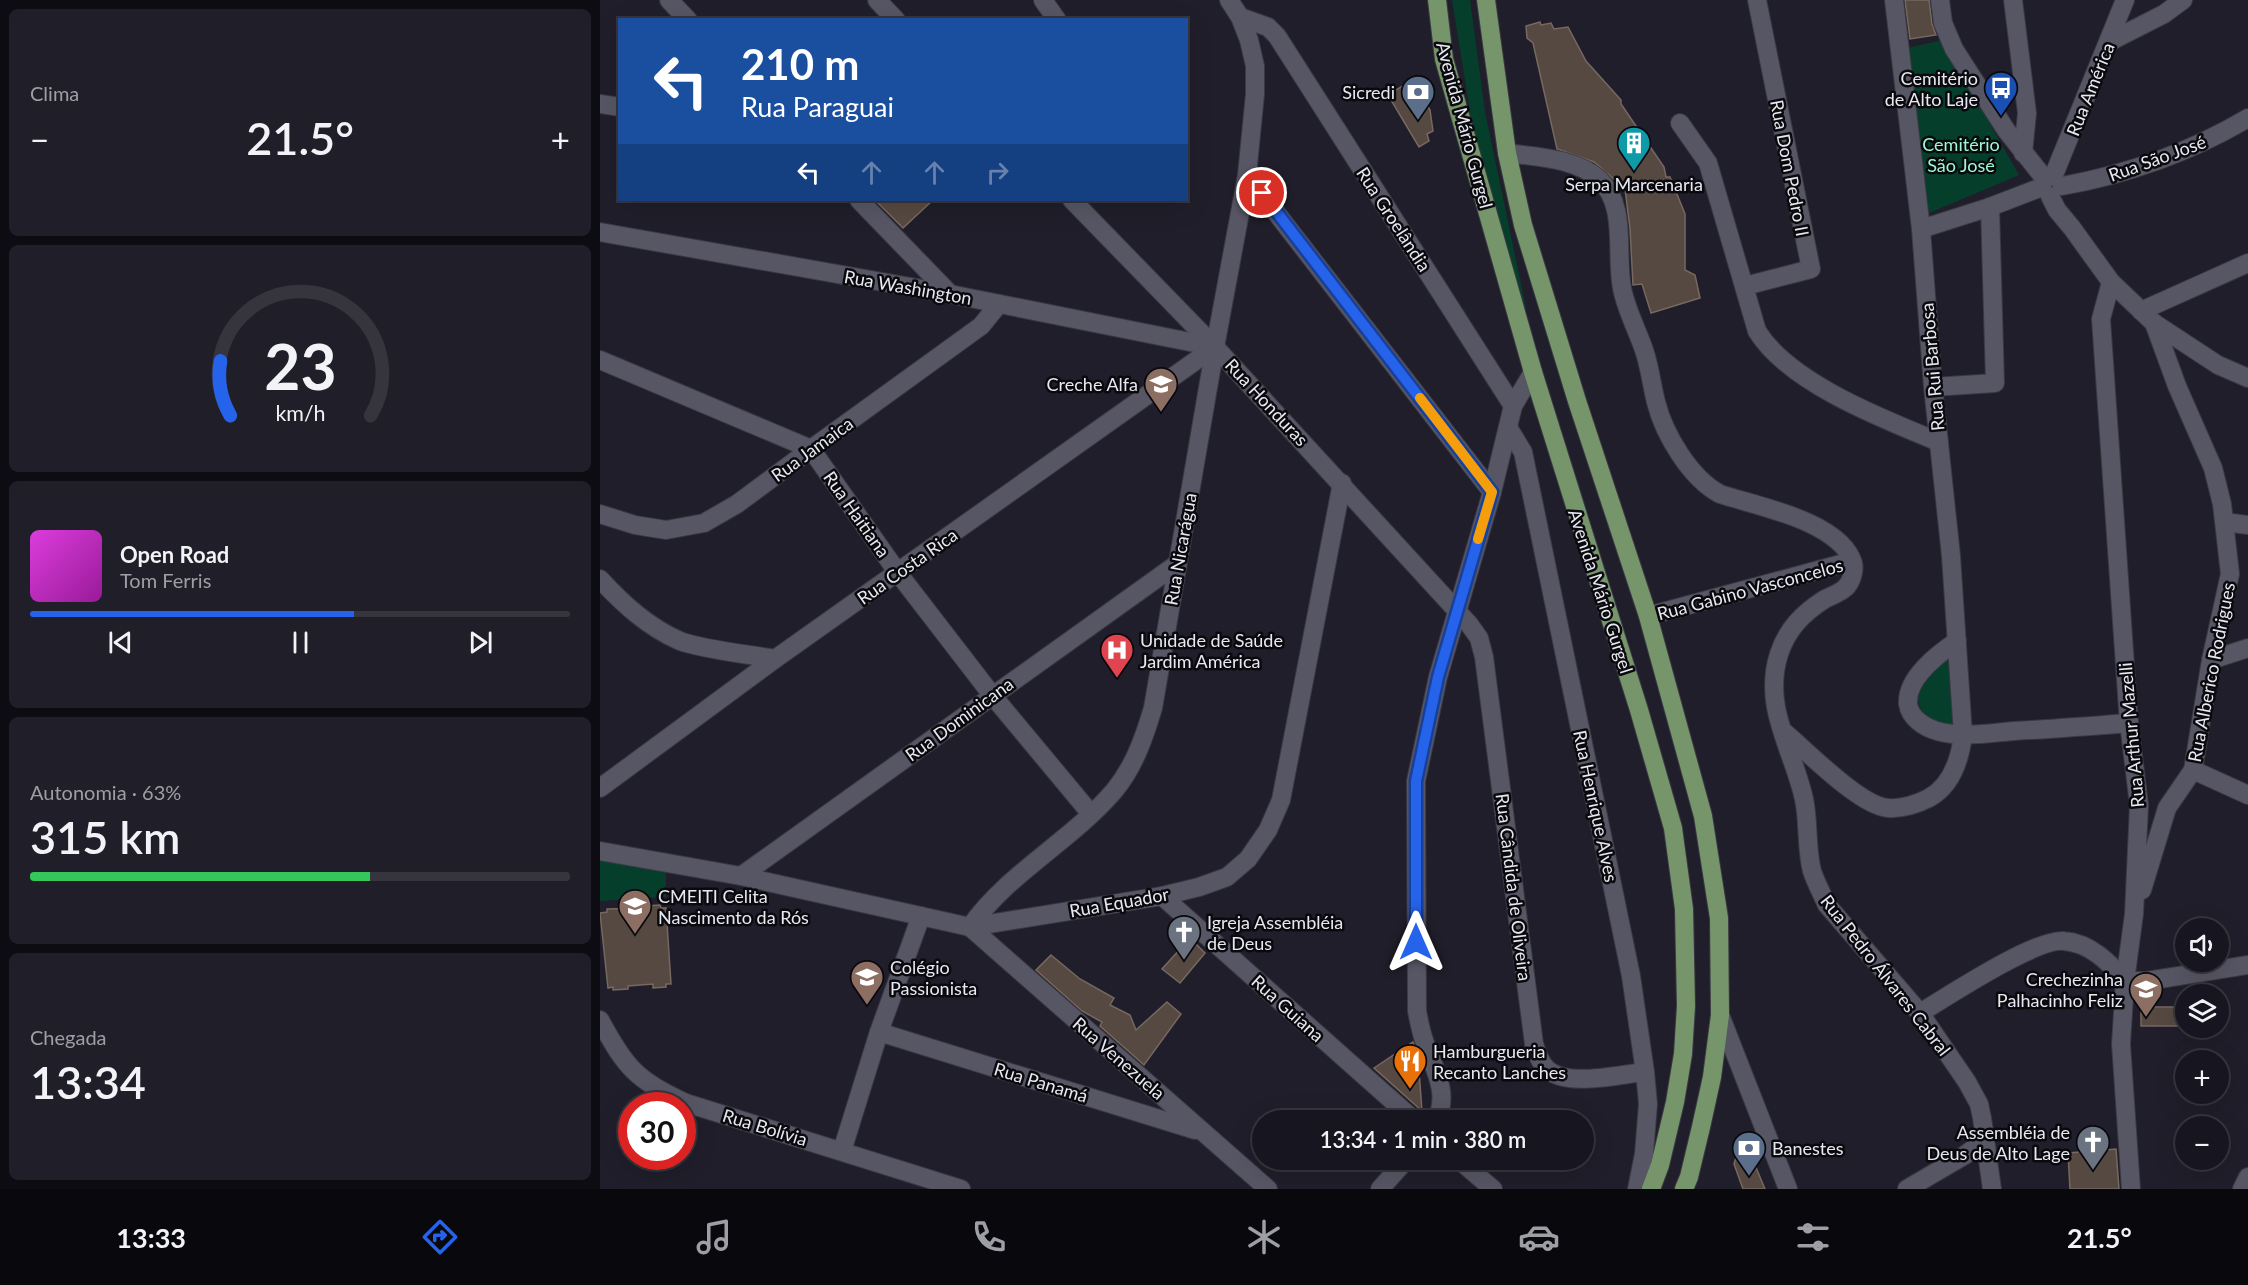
<!DOCTYPE html>
<html lang="pt">
<head>
<meta charset="utf-8">
<style>
  body { margin:0; font-family:Lato,sans-serif; background:#201f29; color:#f1f3f6; height:100vh; display:flex; flex-direction:column; font-size:22px; white-space:nowrap }
  * { box-sizing:border-box; margin:0 }
  p { font-size:20px; color:#9e9fa5 }
  .icon { flex:none; width:33px; height:33px; fill:none; stroke:currentColor; stroke-width:2; stroke-linecap:round; stroke-linejoin:round }
  .map { position:relative; flex:1; overflow:hidden }
  .panel { display:flex; flex-direction:column; gap:9px; padding:9px; background:#0d0c12; width:600px }
  .panel>* { flex:none }
  .banner { position:absolute; left:18px; top:18px; width:570px; height:183px; border-radius:0px; box-shadow:0 6px 24px #0002,0 0 0 2px #36353e; background:#1a4fa0; color:#fff; overflow:hidden }
  .buttons { position:absolute; left:1575px; top:918px; display:grid; gap:12px }
  .buttons a { display:grid; place-items:center; width:54px; height:54px; border-radius:50%; background:#171620; box-shadow:0 6px 24px #0002,0 0 0 2px #36353e; font-size:30px }
  .speed { position:absolute; left:18px; top:1092px; display:flex; gap:12px; font-size:30px; font-weight:700; text-align:center }
  .speed>* { display:grid; place-content:center; width:78px; height:78px; border-radius:50%; background:#171620; box-shadow:0 6px 24px #0002,0 0 0 2px #36353e; line-height:1 }
  .speed .limit { border:9px solid #d22; background:#fff; color:#111 }
  .pin { position:absolute; display:grid; place-items:center; width:51px; height:51px; color:#fff; margin:-26px; border:3px solid #fff; border-radius:50%; box-shadow:0 2px 6px #0007 }
  .me { position:absolute; width:66px; margin:-33px; rotate:0deg; stroke-linejoin:round; filter:drop-shadow(0 0 4px #0008) }
  .turn { display:flex; align-items:center; gap:21px; height:126px; padding:0 24px; font-size:27px }
  .turn .icon { width:78px; height:78px; stroke-width:2.5 }
  .turn b { display:block; font-size:42px; line-height:51px }
  .lanes { display:flex; align-items:center; height:57px; padding:0 24px; background:#0003; justify-content:center; gap:30px; direction:ltr }
  .lanes .off { opacity:.35 }
  .big { font-size:45px; font-weight:600; line-height:1.1 }
  .panel .widget { flex:1; display:flex; flex-direction:column; justify-content:center; gap:9px; min-width:0; padding:0 21px; border-radius:9px; background:#201f29 }
  .panel .dial { align-items:center; gap:0 }
  .dial svg { height:156px; overflow:visible; fill:none; stroke:#36353e; stroke-width:7; stroke-linecap:round; text-anchor:middle }
  .dial text { fill:#f1f3f6; stroke:none }
  .song { display:flex; align-items:center; gap:18px }
  .cover { width:72px; height:72px; border-radius:9px; background:linear-gradient(135deg,hsl(300 70% 55%),hsl(300 70% 35%)) }
  .played { height:6px; border-radius:3px; background:linear-gradient(90deg,#2563eb 60%,#36353e 60%) }
  .keys { display:flex; justify-content:space-around; direction:ltr }
  .heat { display:flex; justify-content:space-between; align-items:center; font-size:33px; direction:ltr }
  .charge { height:9px; border-radius:4px; background:linear-gradient(90deg,#34c759 63%,#36353e 0) }
  .trip { position:absolute; left:652px; top:1110px; width:342px; height:60px; border-radius:30px; background:#171620; box-shadow:0 6px 24px #0002,0 0 0 2px #36353e; font-weight:600; line-height:60px; text-align:center }
  .menu { display:flex; height:96px; justify-content:space-around; align-items:center; background:#09090d; color:#9e9fa5 }
  .menu .icon { width:42px; height:42px }
  .menu .active { color:#2563eb }
  .menu b { font-size:27px; color:#f1f3f6 }
  main { display:flex; flex:1; min-height:0 }
  .map>svg:first-child { display:block }
  .green { fill:#053f2c }
  .building { fill:#564941; stroke:#776860; stroke-width:1.5 }
  .lines { fill:none; stroke-linecap:round; stroke-linejoin:round }
  .minor-casing { stroke:#3a3943; stroke-width:20 }
  .major-casing { stroke:#3a3943; stroke-width:20 }
  .minor { stroke:#575664; stroke-width:18 }
  .major { stroke:#77956a; stroke-width:18 }
  .route-casing { stroke:#184099; stroke-width:15 }
  .route { stroke:#2563eb; stroke-width:10 }
  .slow { stroke:#f59e0b; stroke-width:10 }
  .labels { text-anchor:middle; dominant-baseline:central; stroke-width:5; stroke-linejoin:round; paint-order:stroke }
  .poi-label { font-size:18px; fill:#e8e8f0; stroke:#09090e; text-anchor:start }
  .street-label { font-size:18px; fill:#e8e8f0; stroke:#09090e }
  .park-label { font-size:18px; fill:#9cfad1; stroke:#09090e }
</style>
</head>
<body>
<main>
<section class="panel">
<div class="widget"><p>Clima</p>
<div class="heat"><a>−</a><b class="big">21.5°</b><a>+</a></div>
</div>
<div class="widget dial"><svg viewBox="0 0 100 80">
<path d="M14 69A42 42 0 1 1 86 69"/>
<path d="M14 69A42 42 0 0 1 9 41" stroke="#2563eb"/>
<text x="50" y="56" font-size="32" font-weight="700">23</text>
<text x="50" y="72" font-size="11">km/h</text>
</svg></div>
<div class="widget">
<div class="song"><i class="cover"></i><div><b>Open Road</b><p>Tom Ferris</p></div></div>
<div class="played"></div>
<div class="keys"><svg class="icon" aria-label="previous" viewBox="0 0 24 24"><path d="M18 5L8 12l10 7zM5 5v14"/></svg><svg class="icon" aria-label="pause" viewBox="0 0 24 24"><path d="M8 5v14M16 5v14"/></svg><svg class="icon" aria-label="next" viewBox="0 0 24 24"><path d="M6 5l10 7-10 7zM19 5v14"/></svg></div>
</div>
<div class="widget"><p>Autonomia · 63%</p><b class="big">315 km</b><div class="charge"></div></div>
<div class="widget"><p>Chegada</p><b class="big">13:34</b></div>
</section>
<div class="map">
<svg width="1648" height="1189" viewBox="0 0 1648 1189">
  <rect width="100%" height="100%" fill="#1f1e2a"/>
  <g class="green">
    <path d="M852 0H870L885 112 926 308 917 311 871 117Z"/>
    <path d="M1342 40 1419 175 1327 214 1308 48Z"/>
    <path d="M1352 654 1356 724C1344 725 1334 723 1325 714 1304 690 1335 669 1352 654Z"/>
    <path d="M0 855 66 869V897L0 901Z"/>
  </g>
  <g class="building">
    <path d="M1305 0H1329L1332 24 1336 35 1310 39Z"/>
    <path d="M940 22 941 25 951 23 954 29 968 27 986 61 1021 100V104L1064 167 1066 177H1070L1085 214V270L1095 275 1100 298 1051 313 1042 284 1033 285 1030 229 1025 189 994 162 957 149 933 43 927 38 926 26Z"/>
    <path d="M812 80 830 110 833 131 827 134 829 141 819 147 788 95Z"/>
    <path d="M275 200H333L303 228Z"/>
    <path d="M60 905 61 908H66L71 984H66V987L53 988V984L28 986V989L13 990V987L8 988 0 913 7 912V909L46 908 45 906Z"/>
    <path d="M590 938 605 953 580 983 562 969Z"/>
    <path d="M451 955 480 979 514 998 510 1005 530 1015 536 1030 567 1002 581 1014 544 1065 500 1026 502 1022 482 1011 436 970Z"/>
    <rect x="1541" y="1007" width="40" height="19"/>
    <path d="M813 1042 818 1057 822 1111 774 1068Z"/>
    <path d="M1141 1141 1160 1148 1155 1165 1165 1189H1143L1134 1164Z"/>
    <path d="M1516 1149 1519 1189H1470L1468 1153Z"/>
  </g>
  <g class="lines">
    <g class="minor-casing">
      <g id="minor">
        <path d="M69 0 88 20"/>
        <path d="M277 0 296 20"/>
        <path d="M443 0 457 20"/>
        <path d="M1340 0 1343 23 1354 49 1406 130 1445 179"/>
        <path d="M1413 0 1427 113 1423 153"/>
        <path d="M640 17 668 27 677 36 913 406 933 372"/>
        <path d="M1509 42 1564 14 1583 0"/>
        <path d="M0 104 20 107"/>
        <path d="M1080 123 1108 163 1157 331C1189 383 1283 419 1339 442"/>
        <path d="M907 153C937 157 975 158 999 179 1028 206 1015 253 1022 288 1026 310 1038 331 1045 353 1050 369 1052 386 1056 402 1064 434 1090 478 1120 494 1156 506 1240 521 1253 563 1255 571 1251 583 1245 588 1240 593 1231 596 1225 599 1203 613 1187 629 1179 654 1162 707 1193 749 1204 799 1209 823 1206 848 1212 871 1216 883 1222 894 1227 905L1320 1013 1367 1082 1379 1104 1382 1118 1392 1189"/>
        <path d="M647 175 892 492"/>
        <path d="M1453 177 1525 0"/>
        <path d="M1462 186C1529 174 1589 153 1648 118"/>
        <path d="M1450 196 1457 210 1472 228 1511 282 1554 323 1618 365 1648 378"/>
        <path d="M259 200 350 294"/>
        <path d="M472 200 615 347 869 624 879 638 884 657 934 1044C937 1053 940 1063 947 1069 967 1088 1020 1074 1045 1072"/>
        <path d="M1321 229 1390 207 1442 187"/>
        <path d="M0 232 350 294 615 347"/>
        <path d="M1511 282 1501 319 1529 723 1539 805 1534 914 1525 981 1521 1044 1531 1189"/>
        <path d="M1145 286 1211 269 1157 0"/>
        <path d="M1541 311 1648 263"/>
        <path d="M0 360 211 449 298 573 392 695 491 814"/>
        <path d="M1333 387 1395 383 1390 207"/>
        <path d="M909 429 923 452 1031 976 1045 1072 1048 1104 1044 1154 1037 1189"/>
        <path d="M0 514 35 525 66 530 104 523 137 504 211 449 381 326 399 304"/>
        <path d="M1625 522 1648 525"/>
        <path d="M0 579C23 604 48 627 80 641 104 650 148 654 175 659"/>
        <path d="M1048 616 1252 561"/>
        <path d="M1357 641C1338 654 1306 678 1308 704 1310 718 1324 727 1337 731 1362 738 1389 733 1414 731 1452 729 1491 726 1529 723"/>
        <path d="M1611 660 1648 648"/>
        <path d="M1184 732C1207 751 1260 806 1288 808 1302 809 1317 804 1329 798 1351 786 1360 759 1363 735L1351 556 1333 387 1321 229 1294 0"/>
        <path d="M1593 770 1648 795"/>
        <path d="M0 788 175 659 615 347"/>
        <path d="M0 851 141 876 370 927 562 896 599 887 627 877 648 859 668 830 681 800 742 483"/>
        <path d="M141 876 577 564"/>
        <path d="M1542 890 1567 808 1593 770 1611 660 1630 574 1622 504 1613 468 1577 386 1554 323"/>
        <path d="M562 896 814 1120"/>
        <path d="M370 927C408 873 471 841 514 791 534 767 544 738 553 708L615 347 647 175 655 94V66L649 40 640 17 629 0"/>
        <path d="M370 927 668 1189"/>
        <path d="M1525 981H1547L1648 965"/>
        <path d="M1320 1013C1348 996 1436 938 1464 941 1490 943 1509 962 1525 981"/>
        <path d="M1120 1015 1188 1189"/>
        <path d="M0 1020C25 1067 37 1081 86 1103L361 1189"/>
        <path d="M279 1032 595 1130"/>
        <path d="M836 1120C850 1094 834 1068 825 1043 821 1033 819 1021 817 1011L816 781 838 677 892 492 913 406"/>
        <path d="M242 1151 279 1032 321 916"/>
        <path d="M859 1160 893 1189"/>
        <path d="M780 1189 806 1160"/>
        <path d="M1307 1189 1365 1155 1385 1140"/>
        <path d="M1642 1189 1648 1177"/>
      </g>
    </g>
    <g class="major-casing">
      <g id="major">
        <path d="M837 0 844 59 933 372 1039 710 1073 828 1084 909 1086 1006 1083 1054 1075 1102 1060 1165 1051 1189"/>
        <path d="M886 0 907 153 923 225 977 401 1048 616 1103 816 1119 918 1120 1015 1112 1077 1101 1127 1089 1177 1084 1189"/>
      </g>
    </g>
    <use href="#minor" class="minor"/>
    <use href="#major" class="major"/>
  </g>
  <g class="lines">
    <g class="route-casing">
      <path id="route" d="M662 193 892 492 838 677 816 781V942"/>
    </g>
    <use href="#route" class="route"/>
    <path class="slow" d="M820 398 892 492 878 539"/>
  </g>
  <defs>
    <g id="bus-pin" transform="scale(1.725)"><path d="M0 17L-7.5 6A9.5 9.5 0 1 1 7.5 6Z" fill="#1a4fb4" stroke="#09090e"/><path d="M-5-6H5V4H4V6H2V4H-2V6H-4V4H-5ZM-3.5-4V0h7V-4ZM-3.5 1.2v1.5H-2V1.2ZM2 1.2v1.5H3.5V1.2Z" fill="#fff"/></g>
    <g id="bank-pin" transform="scale(1.725)"><path d="M0 17L-7.5 6A9.5 9.5 0 1 1 7.5 6Z" fill="#5c6f8a" stroke="#09090e"/><path d="M-6-4H6V4H-6ZM0-2.3a2.3 2.3 0 1 0 0 4.6a2.3 2.3 0 1 0 0-4.6Z" fill="#fff"/></g>
    <g id="building-pin" transform="scale(1.725)"><path d="M0 17L-7.5 6A9.5 9.5 0 1 1 7.5 6Z" fill="#0f9aa8" stroke="#09090e"/><path d="M-4-6H4V6H1V3H-1V6H-4ZM-2.5-4.3h1.7v1.8h-1.7ZM.8-4.3h1.7v1.8H.8ZM-2.5-1h1.7V.8h-1.7ZM.8-1h1.7V.8H.8Z" fill="#fff"/></g>
    <g id="school-pin" transform="scale(1.725)"><path d="M0 17L-7.5 6A9.5 9.5 0 1 1 7.5 6Z" fill="#8d6e63" stroke="#09090e"/><path d="M0-5L7-2L0 1L-7-2ZM-4 1L0 2.5L4 1V4Q0 6-4 4Z" fill="#fff"/></g>
    <g id="hospital-pin" transform="scale(1.725)"><path d="M0 17L-7.5 6A9.5 9.5 0 1 1 7.5 6Z" fill="#e0444e" stroke="#09090e"/><path d="M-5-5h3v3.5h4V-5h3V5h-3V1.5h-4V5h-3Z" fill="#fff"/></g>
    <g id="church-pin" transform="scale(1.725)"><path d="M0 17L-7.5 6A9.5 9.5 0 1 1 7.5 6Z" fill="#6b7280" stroke="#09090e"/><path d="M-1.2-6h2.4v3.5h3.3v2.4h-3.3V6h-2.4V-.1h-3.3v-2.4h3.3Z" fill="#fff"/></g>
    <g id="restaurant-pin" transform="scale(1.725)"><path d="M0 17L-7.5 6A9.5 9.5 0 1 1 7.5 6Z" fill="#e8710a" stroke="#09090e"/><path d="M-5-6h1v4h1v-4h1v4h1v-4h1v5L-1.5 .5V6h-2V.5L-5-1ZM5-6V6H3V1.5H1.5Q1.5-4 5-6Z" fill="#fff"/></g>
  </defs>
  <g fill-rule="evenodd">
    <use href="#bus-pin" x="1401" y="88"/>
    <use href="#bank-pin" x="818" y="92"/>
    <use href="#building-pin" x="1034" y="143"/>
    <use href="#school-pin" x="561" y="384"/>
    <use href="#hospital-pin" x="517" y="650"/>
    <use href="#school-pin" x="35" y="906"/>
    <use href="#church-pin" x="584" y="932"/>
    <use href="#school-pin" x="267" y="977"/>
    <use href="#school-pin" x="1546" y="989"/>
    <use href="#restaurant-pin" x="810" y="1061"/>
    <use href="#church-pin" x="1493" y="1142"/>
    <use href="#bank-pin" x="1149" y="1148"/>
  </g>
  <g class="labels">
    <g class="poi-label">
      <text x="1378" y="78" text-anchor="end">Cemitério<tspan x="1378" dy="21">de Alto Laje</tspan></text>
      <text x="795" y="92" text-anchor="end">Sicredi</text>
      <text x="1034" y="184" text-anchor="middle">Serpa Marcenaria</text>
      <text x="538" y="384" text-anchor="end">Creche Alfa</text>
      <text x="540" y="640">Unidade de Saúde<tspan x="540" dy="21">Jardim América</tspan></text>
      <text x="58" y="896">CMEITI Celita<tspan x="58" dy="21">Nascimento da Rós</tspan></text>
      <text x="607" y="922">Igreja Assembléia<tspan x="607" dy="21">de Deus</tspan></text>
      <text x="290" y="967">Colégio<tspan x="290" dy="21">Passionista</tspan></text>
      <text x="1523" y="979" text-anchor="end">Crechezinha<tspan x="1523" dy="21">Palhacinho Feliz</tspan></text>
      <text x="833" y="1051">Hamburgueria<tspan x="833" dy="21">Recanto Lanches</tspan></text>
      <text x="1470" y="1132" text-anchor="end">Assembléia de<tspan x="1470" dy="21">Deus de Alto Lage</tspan></text>
      <text x="1172" y="1148">Banestes</text>
    </g>
    <g class="street-label">
      <text transform="translate(1490 89) rotate(-68)">Rua América</text>
      <text transform="translate(865 125) rotate(75)">Avenida Mário Gurgel</text>
      <text transform="translate(1557 158) rotate(-20)">Rua São José</text>
      <text transform="translate(1190 168) rotate(79)">Rua Dom Pedro II</text>
      <text transform="translate(794 219) rotate(57)">Rua Groelândia</text>
      <text transform="translate(308 287) rotate(10)">Rua Washington</text>
      <text transform="translate(1332 367) rotate(-95)">Rua Rui Barbosa</text>
      <text transform="translate(667 402) rotate(47)">Rua Honduras</text>
      <text transform="translate(212 449) rotate(-36)">Rua Jamaica</text>
      <text transform="translate(257 514) rotate(55)">Rua Haitiana</text>
      <text transform="translate(580 549) rotate(-80)">Rua Nicarágua</text>
      <text transform="translate(307 566) rotate(-35)">Rua Costa Rica</text>
      <text transform="translate(1150 589) rotate(-15)">Rua Gabino Vasconcelos</text>
      <text transform="translate(1001 591) rotate(72)">Avenida Mário Gurgel</text>
      <text transform="translate(1611 672) rotate(-79)">Rua Alberico Rodrigues</text>
      <text transform="translate(359 719) rotate(-36)">Rua Dominicana</text>
      <text transform="translate(1531 735) rotate(-95)">Rua Arthur Mazelli</text>
      <text transform="translate(996 806) rotate(78)">Rua Henrique Alves</text>
      <text transform="translate(914 887) rotate(83)">Rua Cândida de Oliveira</text>
      <text transform="translate(519 902) rotate(-10)">Rua Equador</text>
      <text transform="translate(1286 975) rotate(52)">Rua Pedro Álvares Cabral</text>
      <text transform="translate(688 1008) rotate(42)">Rua Guiana</text>
      <text transform="translate(519 1058) rotate(41)">Rua Venezuela</text>
      <text transform="translate(441 1082) rotate(17)">Rua Panamá</text>
      <text transform="translate(165 1127) rotate(17)">Rua Bolívia</text>
    </g>
    <g class="park-label">
      <text x="1361" y="144">Cemitério<tspan x="1361" dy="21">São José</tspan></text>
    </g>
  </g>
</svg>
<div class="buttons">
<a><svg class="icon" aria-label="sound" viewBox="0 0 24 24"><path d="M4 9h4l5-4v14l-5-4H4zM17 9q2 3 0 6"/></svg></a>
<a><svg class="icon" aria-label="layers" viewBox="0 0 24 24"><path d="M12 4l9 5-9 5-9-5zM3 14l9 5 9-5"/></svg></a>
<a>+</a>
<a>−</a>
</div>
<div class="speed"><div class="limit">30</div></div>
<div class="pin" style="left:662px;top:193px;background:#d93025"><svg class="icon" aria-label="arrive" viewBox="0 0 24 24"><path d="M6 21V4h12l-3 4 3 4H6"/></svg></div>
<svg class="me" style="left:816px;top:942px" viewBox="-20 -20 40 40"><path d="M0-17L14 15 0 8-14 15z" fill="#2563eb" stroke="#fff" stroke-width="4"/></svg>
<div class="trip">13:34 · 1 min · 380 m</div>
<div class="banner">
<div class="turn"><svg class="icon" aria-label="left" viewBox="0 0 24 24"><path d="M17 20v-9H6M10 6l-5 5 5 5"/></svg><div><b>210 m</b>Rua Paraguai</div></div>
<div class="lanes"><svg class="icon" aria-label="left" viewBox="0 0 24 24"><path d="M17 20v-9H6M10 6l-5 5 5 5"/></svg><svg class="icon off" aria-label="ahead" viewBox="0 0 24 24"><path d="M12 20V5M6 11l6-6 6 6"/></svg><svg class="icon off" aria-label="ahead" viewBox="0 0 24 24"><path d="M12 20V5M6 11l6-6 6 6"/></svg><svg class="icon off" aria-label="right" viewBox="0 0 24 24"><path d="M7 20v-9h11M14 6l5 5-5 5"/></svg></div>
</div>
</div>
</main>
<nav class="menu">
<b>13:33</b>
<svg class="icon active" aria-label="directions" viewBox="0 0 24 24"><path d="M12 3l9 9-9 9-9-9zM9 14v-3h6M13 9l2 2-2 2"/></svg>
<svg class="icon" aria-label="music" viewBox="0 0 24 24"><path d="M9 18V5l10-2v13"/><circle cx="6" cy="18" r="3"/><circle cx="16" cy="16" r="3"/></svg>
<svg class="icon" aria-label="phone" viewBox="0 0 24 24"><path d="M5 4h4l2 5-3 2q2 4 5 5l2-3 5 2v4C11 20 4 13 5 4z"/></svg>
<svg class="icon" aria-label="climate" viewBox="0 0 24 24"><path d="M12 3v18M4 7l16 10M4 17L20 7"/></svg>
<svg class="icon" aria-label="car" viewBox="0 0 24 24"><path d="M5 17H2v-5l4-1 3-4h7l3 4 3 1v5h-3M9 17h6M6 11h13"/><circle cx="7" cy="17" r="2"/><circle cx="17" cy="17" r="2"/></svg>
<svg class="icon" aria-label="filters" viewBox="0 0 24 24"><path d="M4 7h16M4 17h16"/><circle cx="9" cy="7" r="2"/><circle cx="15" cy="17" r="2"/></svg>
<b>21.5°</b>
</nav>
</body>
</html>
